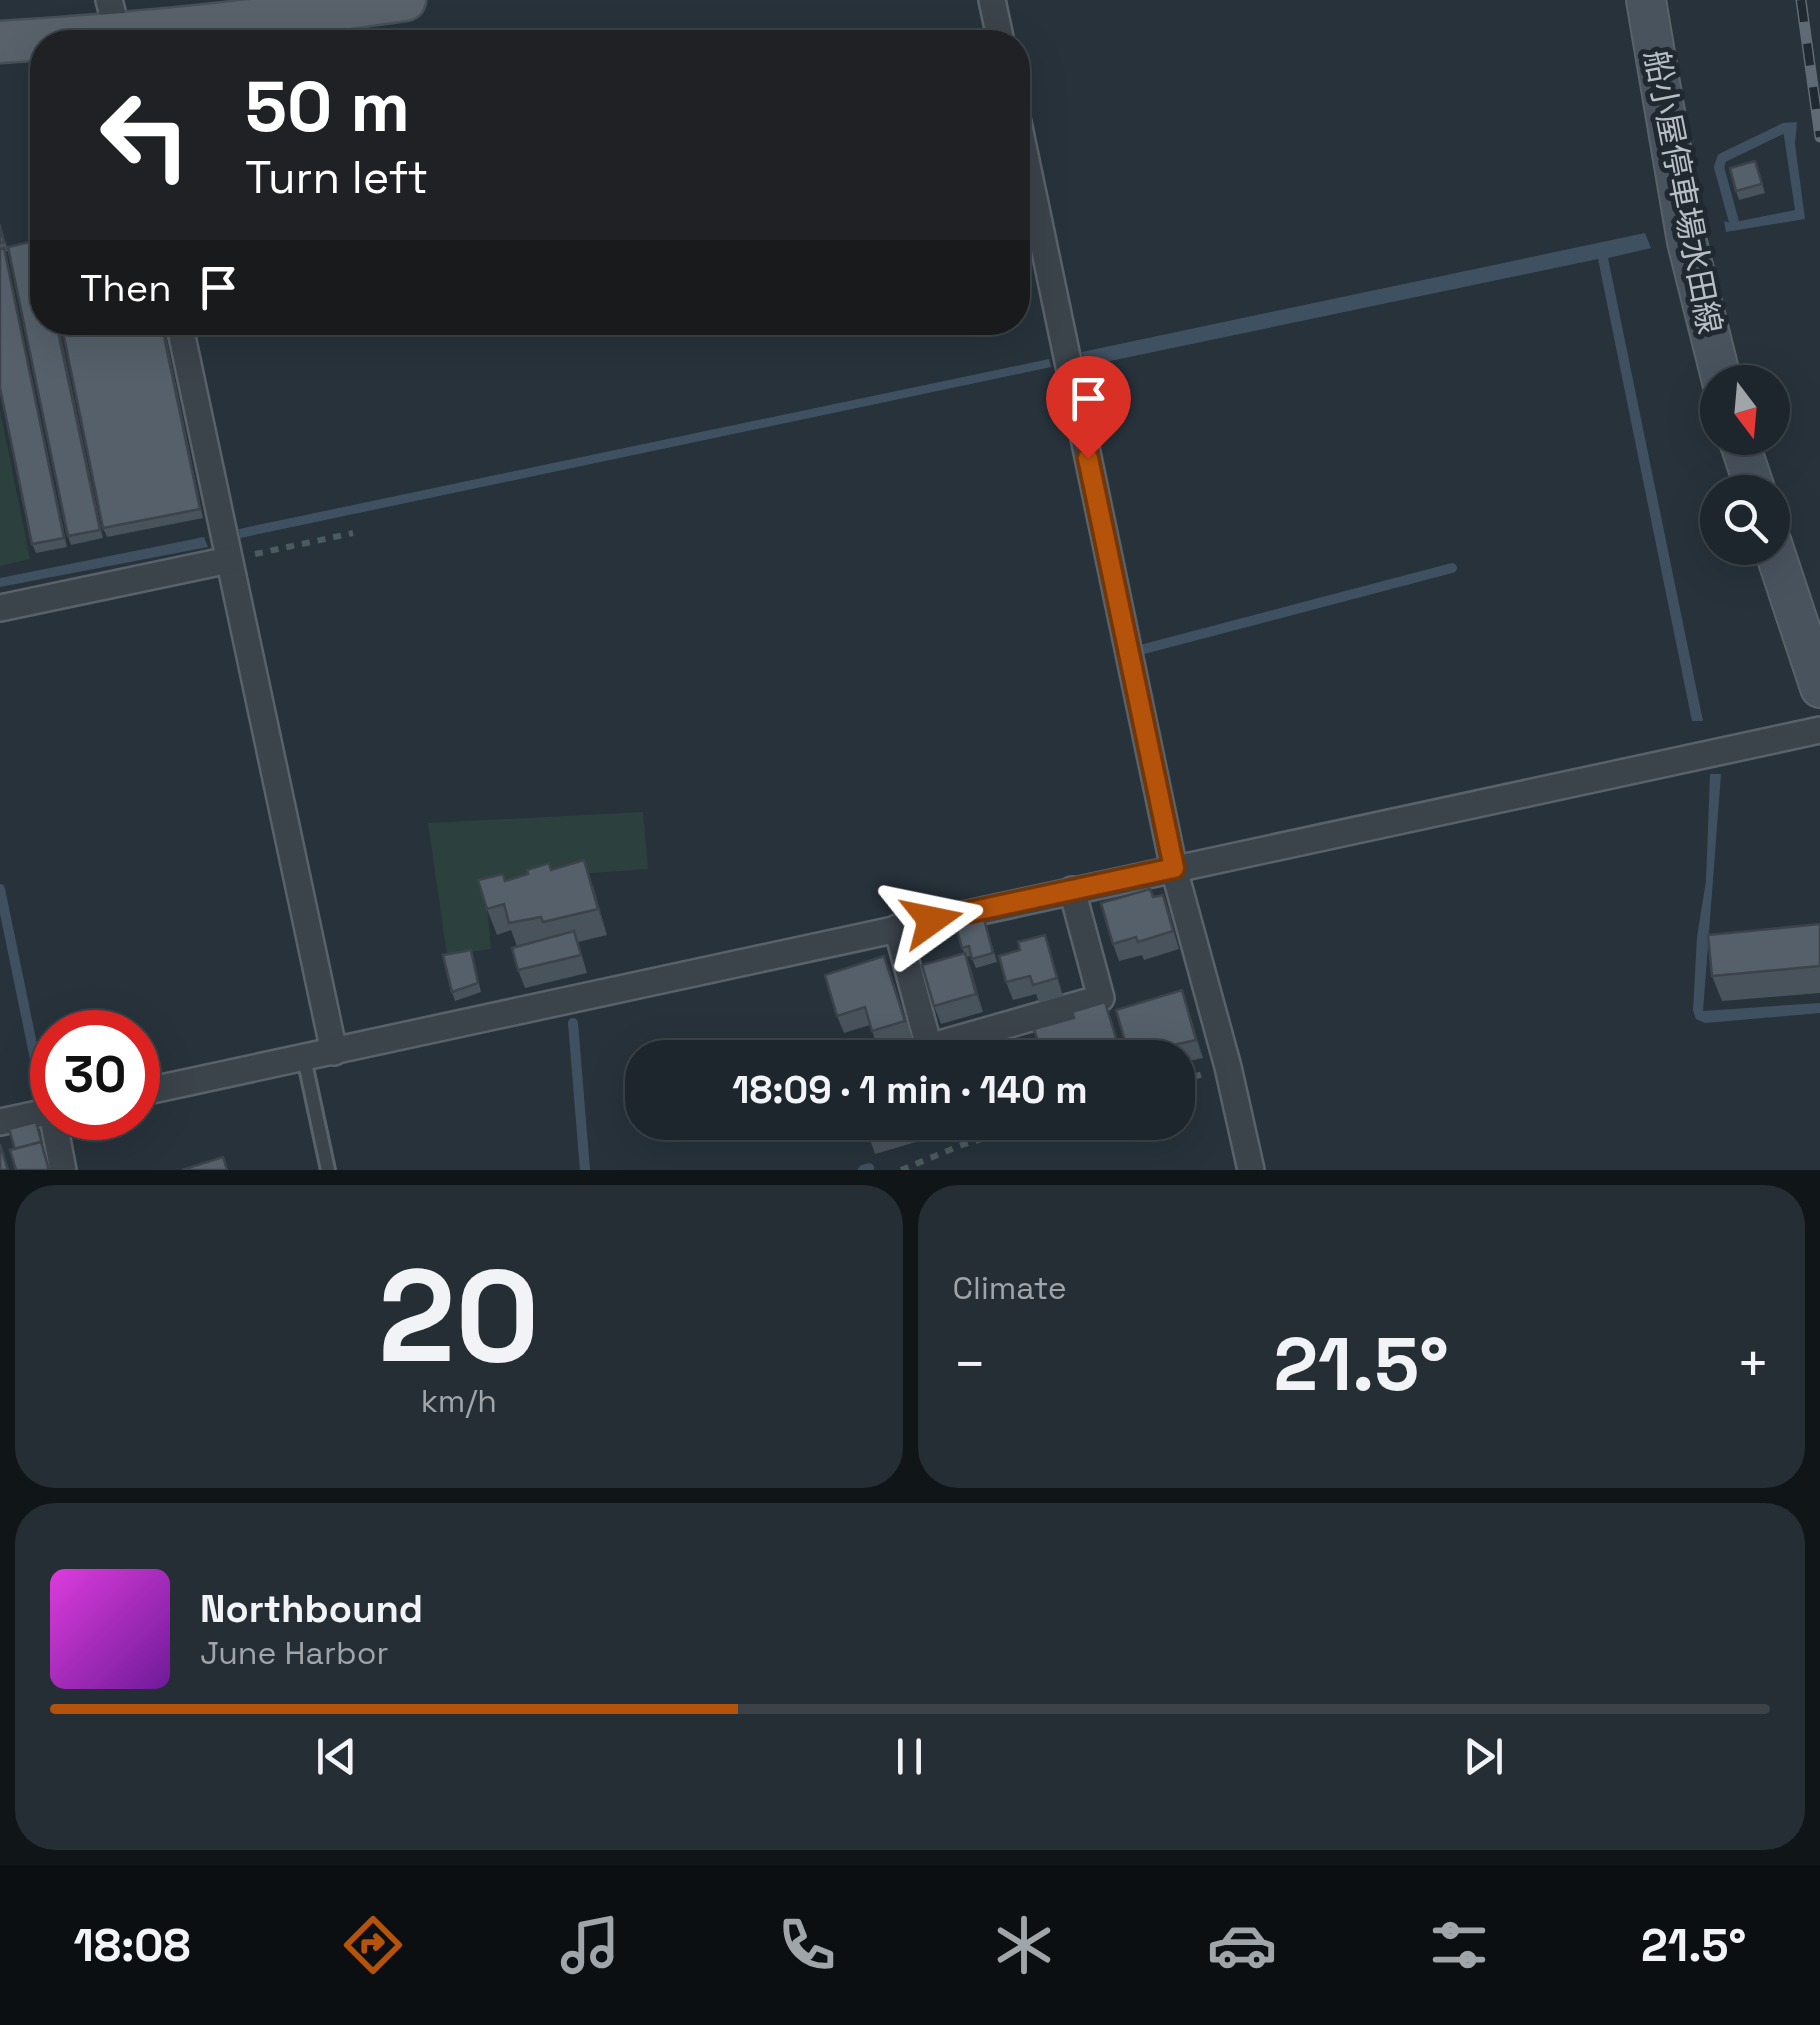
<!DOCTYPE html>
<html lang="en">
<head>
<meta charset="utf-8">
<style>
  body { margin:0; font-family:"Space Grotesk","Noto Sans JP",sans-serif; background:#252e34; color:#f1f3f6; height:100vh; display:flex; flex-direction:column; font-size:38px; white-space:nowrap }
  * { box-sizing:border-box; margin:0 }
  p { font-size:32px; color:#a0a5a9 }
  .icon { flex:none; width:55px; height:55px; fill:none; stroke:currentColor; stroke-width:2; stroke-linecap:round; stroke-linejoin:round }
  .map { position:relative; height:1170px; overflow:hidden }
  .sheet { display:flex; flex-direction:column; gap:15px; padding:15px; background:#101518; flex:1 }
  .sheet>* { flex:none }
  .banner { position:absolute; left:30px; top:30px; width:1000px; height:305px; border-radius:40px; box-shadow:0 10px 40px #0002,0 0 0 2px #3b4348; background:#202124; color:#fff; overflow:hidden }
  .needle { width:65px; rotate:164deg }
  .controls { position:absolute; left:1700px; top:365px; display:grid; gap:20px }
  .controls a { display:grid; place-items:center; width:90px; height:90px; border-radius:50%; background:#1d262c; box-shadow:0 10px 40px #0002,0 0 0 2px #3b4348; font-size:50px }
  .speed { position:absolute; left:30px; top:1010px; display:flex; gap:20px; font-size:50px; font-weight:700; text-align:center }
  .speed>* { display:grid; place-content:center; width:130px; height:130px; border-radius:50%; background:#1d262c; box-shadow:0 10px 40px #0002,0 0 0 2px #3b4348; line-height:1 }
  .speed .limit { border:15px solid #d22; background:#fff; color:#111 }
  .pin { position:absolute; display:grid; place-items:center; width:85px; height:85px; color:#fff; margin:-102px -42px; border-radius:50% 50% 50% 0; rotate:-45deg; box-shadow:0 0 10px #0007 }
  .pin .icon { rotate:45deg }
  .me { position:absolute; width:110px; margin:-55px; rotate:78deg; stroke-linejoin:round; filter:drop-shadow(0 0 8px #0008) }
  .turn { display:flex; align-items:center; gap:35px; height:210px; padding:0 50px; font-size:45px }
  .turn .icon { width:130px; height:130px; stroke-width:2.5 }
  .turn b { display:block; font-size:70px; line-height:85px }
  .then { display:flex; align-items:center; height:95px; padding:0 50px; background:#0003; gap:20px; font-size:38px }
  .big { font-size:75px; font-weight:700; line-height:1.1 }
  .sheet .widget { flex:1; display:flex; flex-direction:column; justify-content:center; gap:15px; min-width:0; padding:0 35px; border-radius:40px; background:#252e34 }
  .sheet .dial { align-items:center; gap:0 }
  .dial b { font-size:130px; line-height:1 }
  .song { display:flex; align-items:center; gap:30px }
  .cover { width:120px; height:120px; border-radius:15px; background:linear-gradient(135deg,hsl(300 70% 55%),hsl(280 70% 35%)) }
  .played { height:10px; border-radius:5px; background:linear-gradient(90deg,#b45309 40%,#3b4348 40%) }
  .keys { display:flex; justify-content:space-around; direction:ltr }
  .heat { display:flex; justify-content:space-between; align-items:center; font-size:55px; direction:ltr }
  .sheet .tiles { flex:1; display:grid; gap:15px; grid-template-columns:1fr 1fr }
  .widget:last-child { grid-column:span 2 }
  .trip { position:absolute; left:625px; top:1040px; width:570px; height:100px; border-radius:40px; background:#1d262c; box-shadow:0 10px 40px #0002,0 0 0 2px #3b4348; font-weight:700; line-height:100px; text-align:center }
  .tab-bar { display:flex; height:160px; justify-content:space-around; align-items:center; background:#0c0f12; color:#a0a5a9 }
  .tab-bar .icon { width:70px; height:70px }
  .tab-bar .active { color:#b45309 }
  .tab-bar b { font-size:45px; color:#f1f3f6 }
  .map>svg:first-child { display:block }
  .green { fill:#2c403e }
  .water { fill:#3f5161 }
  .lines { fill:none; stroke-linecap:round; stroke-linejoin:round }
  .stream { stroke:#3f5161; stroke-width:10 }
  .service-casing { stroke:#596169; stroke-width:18 }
  .minor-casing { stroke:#596169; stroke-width:30 }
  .secondary-casing { stroke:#596169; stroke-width:42 }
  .primary-casing { stroke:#474f57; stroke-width:45 }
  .path { stroke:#4b5c5d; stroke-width:6; stroke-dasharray:8 8; stroke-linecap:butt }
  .service { stroke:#3b434b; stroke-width:12 }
  .minor { stroke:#3b434b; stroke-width:25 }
  .secondary { stroke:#49535e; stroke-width:38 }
  .primary { stroke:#59626b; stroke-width:40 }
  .rail-casing { stroke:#5f6a74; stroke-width:11 }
  .rail { stroke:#202830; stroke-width:8; stroke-dasharray:22; stroke-linecap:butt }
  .wall { fill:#49535b }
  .shaded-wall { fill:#3c434a }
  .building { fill:#55606a; stroke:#3c434a; stroke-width:2.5 }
  .route-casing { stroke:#753606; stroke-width:25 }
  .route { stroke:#b45309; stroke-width:18 }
  .labels { text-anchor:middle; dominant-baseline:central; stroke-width:10; stroke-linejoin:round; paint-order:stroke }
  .street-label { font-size:32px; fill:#b7bec6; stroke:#202830 }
</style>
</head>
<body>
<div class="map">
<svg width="1820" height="1170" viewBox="0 0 1820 1170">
  <rect width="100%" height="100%" fill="#27323b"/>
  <g class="green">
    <path d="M0 410 30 559 0 566Z"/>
    <path d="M643 812 648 869 485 881 491 949 447 955 428 823Z"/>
  </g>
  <g class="water">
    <path d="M1797 122 1795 144 1805 219 1726 232 1724 221 1730 223 1795 210 1782 123Z"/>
    <path d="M1645 233 1651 248 1608 258 1703 721H1692L1598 259 1086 366 1082 352Z"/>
    <path d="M1049 359 1051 367 240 538 239 529Z"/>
    <path d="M204 537 208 547 0 587V578Z"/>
    <path d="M1710 774H1721L1703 1011 1820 1003V1013L1705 1023 1696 1019 1693 1010 1697 937 1706 881Z"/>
  </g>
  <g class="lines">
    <g class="stream">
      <path d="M1734 222 1719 167 1722 158 1784 128"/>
      <path d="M1144 649 1452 568"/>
      <path d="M0 889 41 1088"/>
      <path d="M573 1023 585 1170"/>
      <path d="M863 1170 869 1168"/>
    </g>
    <g class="service-casing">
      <path id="service" d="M304 1058 328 1170"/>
    </g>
    <g class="minor-casing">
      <g id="minor">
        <path d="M109 0 120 42"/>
        <path d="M992 0 1001 42"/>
        <path d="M1018 122 1174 869 1228 1067 1251 1170"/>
        <path d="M179 322 334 1052"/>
        <path d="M0 608 229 560"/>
        <path d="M897 928 929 1047 1101 998 1072 890"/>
        <path d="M138 1093 1820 730"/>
        <path d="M53 1118 63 1170"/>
        <path d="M0 1122 52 1111"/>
      </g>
    </g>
    <g class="secondary-casing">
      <g id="secondary">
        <path d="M1646 0 1687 242 1722 382"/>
        <path d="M1738 438 1756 492"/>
        <path d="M1772 543 1820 688"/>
      </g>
    </g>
    <g class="primary-casing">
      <path id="primary" d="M0 42C136 34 270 20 405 0"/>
    </g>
    <g class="path">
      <path d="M255 554 353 533"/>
      <path d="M1178 1082 1203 1074"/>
      <path d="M901 1170 962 1145 1038 1122"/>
    </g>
    <use href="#service" class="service"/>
    <use href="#minor" class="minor"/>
    <use href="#secondary" class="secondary"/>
    <use href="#primary" class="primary"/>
    <g class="rail-casing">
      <path id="rail" d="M1801 0 1820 137"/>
    </g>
    <use href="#rail" class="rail"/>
  </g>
  <g class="wall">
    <path d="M1755 161 1765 193 1739 200 1736 191Z"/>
    <path d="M0 223 8 251 5 252 67 547 36 553 32 544 0 388Z"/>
    <path d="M42 322H58L103 538 71 545 68 536Z"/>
    <path d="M61 322H163L203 518 107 537 103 528Z"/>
    <path d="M551 870 593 886 607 935 578 942 587 973 525 988 518 970 517 946 511 930 497 935 487 909 506 881Z"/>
    <path d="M1163 895 1179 949 1144 960 1142 955 1119 961 1113 944 1153 897Z"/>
    <path d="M1820 924V993L1722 1001 1712 976Z"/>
    <path d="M956 927 987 928 997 962 976 968 971 956 967 957 983 1012 941 1024 934 1006 964 953Z"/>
    <path d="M1045 935 1063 996 1039 1002 1036 994 1013 1000 1006 982 1020 950Z"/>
    <path d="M471 950 481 992 455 1001 452 992Z"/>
    <path d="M884 956 912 1038 878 1049 870 1025 844 1033 837 1016Z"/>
    <path d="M1182 990 1203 1058 1178 1063V1058H1130L1116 1010Z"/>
    <path d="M864 1122H918L923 1140 875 1154Z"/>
    <path d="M944 1122H954L956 1131 948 1133Z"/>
  </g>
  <g class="shaded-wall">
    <path d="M4 248 7 258 67 547 64 538Z"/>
    <path d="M56 322H58L103 538 100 530Z"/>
    <path d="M161 322H163L203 518 200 509Z"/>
    <path d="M584 860 593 886 607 935 598 909Z"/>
    <path d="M1163 895 1170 913 1179 949 1173 931Z"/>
    <path d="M1045 935 1051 953 1063 996 1057 978Z"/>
    <path d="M965 953 972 971 983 1012 976 994Z"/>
    <path d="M1182 990 1188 1008 1203 1058 1196 1040Z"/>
  </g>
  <g class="building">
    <path d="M1755 161 1762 184 1736 191 1730 168Z"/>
    <path d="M0 226 4 242 0 243Z"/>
    <path d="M39 240 42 255V322H56L100 530 68 536 8 247Z"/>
    <path d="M4 248 64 538 32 544 0 388V249Z"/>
    <path d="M61 322H161L200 509 103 528Z"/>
    <path d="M584 860 598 909 543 922 541 917 509 923 504 904 487 909 478 880 503 874 505 881 528 874 527 870 549 863 551 870Z"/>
    <path d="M1150 889 1153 897 1163 895 1173 931 1138 942 1136 937 1113 944 1101 903Z"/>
    <path d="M984 919 993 953 972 959 969 946 962 948 956 927Z"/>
    <path d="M1820 924V966L1712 976 1708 935Z"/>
    <path d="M574 931 581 955 518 970 512 948Z"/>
    <path d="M1045 935 1057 978 1033 985 1030 976 1006 982 999 956 1020 950 1018 942Z"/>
    <path d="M471 950 478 983 452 992 443 955Z"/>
    <path d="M965 953 976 994 934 1006 922 965Z"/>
    <path d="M884 956 905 1021 872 1031 865 1007 837 1016 825 975Z"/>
    <path d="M1182 990 1196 1040 1129 1055 1116 1010Z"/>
    <path d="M1105 1002 1122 1058H1043L1034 1029 1074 1018 1072 1012Z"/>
    <path d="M1014 1044 1018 1058H964Z"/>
    <path d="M36 1122 42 1144 41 1142 15 1149 9 1129Z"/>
    <path d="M864 1122H917V1123L868 1136Z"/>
    <path d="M41 1142 49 1170H16L10 1150Z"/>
    <path d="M0 1144 8 1170H0Z"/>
    <path d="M223 1157 227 1170H182Z"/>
  </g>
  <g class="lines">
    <g class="route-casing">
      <path id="route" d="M932 920 1174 868 1088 458"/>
    </g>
    <use href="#route" class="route"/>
  </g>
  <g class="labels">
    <g class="street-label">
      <text transform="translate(1683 192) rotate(79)">船小屋停車場水田線</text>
    </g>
  </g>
</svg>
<div class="controls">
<a><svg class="needle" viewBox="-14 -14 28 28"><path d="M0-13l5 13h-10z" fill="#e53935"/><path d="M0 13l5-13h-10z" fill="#a0a5a9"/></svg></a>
<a><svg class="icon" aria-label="search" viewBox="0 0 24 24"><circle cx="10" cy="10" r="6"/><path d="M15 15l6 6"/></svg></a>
</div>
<div class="speed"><div class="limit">30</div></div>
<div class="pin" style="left:1088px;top:458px;background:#d93025"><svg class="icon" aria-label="arrive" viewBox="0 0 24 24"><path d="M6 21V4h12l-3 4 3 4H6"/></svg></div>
<svg class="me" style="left:932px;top:920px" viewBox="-20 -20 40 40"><path d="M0-17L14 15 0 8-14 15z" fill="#b45309" stroke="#fff" stroke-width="4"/></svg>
<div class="trip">18:09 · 1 min · 140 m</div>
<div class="banner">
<div class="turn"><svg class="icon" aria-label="left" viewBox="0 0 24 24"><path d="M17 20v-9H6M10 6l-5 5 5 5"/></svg><div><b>50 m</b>Turn left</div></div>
<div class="then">Then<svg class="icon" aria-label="arrive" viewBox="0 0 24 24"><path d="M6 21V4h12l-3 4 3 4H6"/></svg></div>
</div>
</div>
<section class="sheet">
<div class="tiles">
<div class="widget dial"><b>20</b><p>km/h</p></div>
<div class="widget"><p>Climate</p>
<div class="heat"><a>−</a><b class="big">21.5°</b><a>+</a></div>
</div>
<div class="widget">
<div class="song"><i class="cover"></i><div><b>Northbound</b><p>June Harbor</p></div></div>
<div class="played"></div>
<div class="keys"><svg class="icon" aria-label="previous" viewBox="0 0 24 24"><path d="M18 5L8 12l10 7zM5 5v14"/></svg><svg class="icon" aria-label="pause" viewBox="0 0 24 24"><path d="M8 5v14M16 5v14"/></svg><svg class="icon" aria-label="next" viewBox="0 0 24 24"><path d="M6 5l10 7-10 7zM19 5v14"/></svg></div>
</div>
</div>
</section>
<nav class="tab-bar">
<b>18:08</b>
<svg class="icon active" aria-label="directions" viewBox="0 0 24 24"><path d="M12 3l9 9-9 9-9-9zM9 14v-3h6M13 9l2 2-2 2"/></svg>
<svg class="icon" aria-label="music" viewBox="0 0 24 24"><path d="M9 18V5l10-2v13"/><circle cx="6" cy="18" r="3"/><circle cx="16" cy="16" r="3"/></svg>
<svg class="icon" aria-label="phone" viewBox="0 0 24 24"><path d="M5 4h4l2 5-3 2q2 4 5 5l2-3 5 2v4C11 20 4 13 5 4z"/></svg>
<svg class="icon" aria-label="climate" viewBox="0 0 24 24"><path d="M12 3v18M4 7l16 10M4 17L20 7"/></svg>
<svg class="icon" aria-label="car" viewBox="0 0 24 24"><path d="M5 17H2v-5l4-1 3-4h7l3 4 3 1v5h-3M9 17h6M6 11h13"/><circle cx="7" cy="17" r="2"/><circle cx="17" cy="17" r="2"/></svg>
<svg class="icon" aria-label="filters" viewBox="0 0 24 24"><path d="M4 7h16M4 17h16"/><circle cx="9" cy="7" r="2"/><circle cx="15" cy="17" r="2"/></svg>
<b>21.5°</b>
</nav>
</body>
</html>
